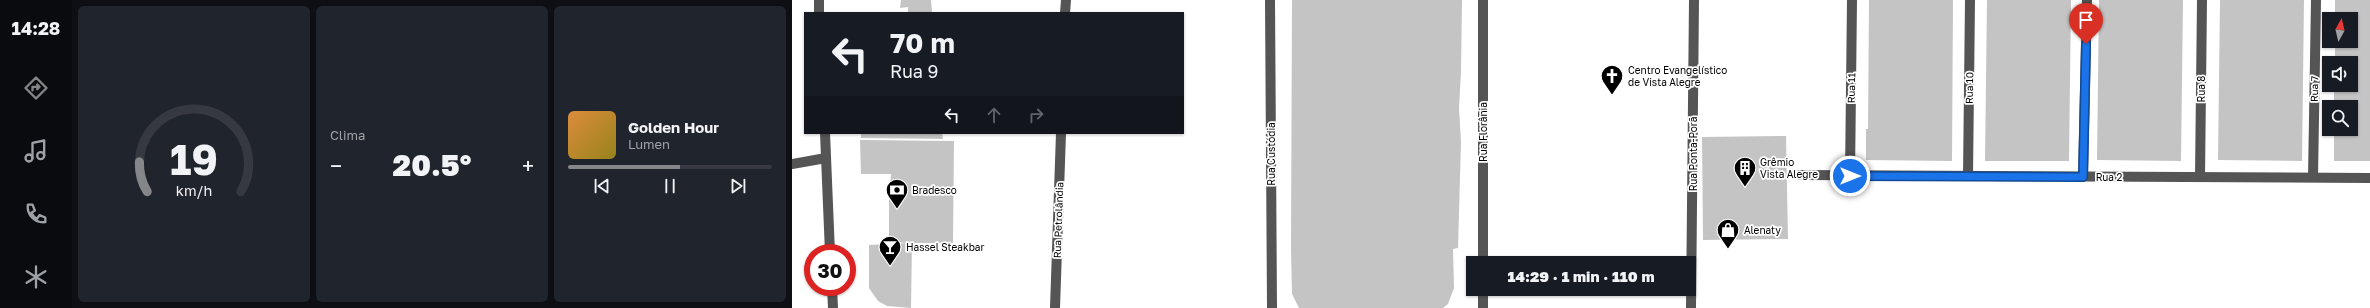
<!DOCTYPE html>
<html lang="pt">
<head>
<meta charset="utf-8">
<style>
  body { margin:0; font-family:"Golos Text",sans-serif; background:#20242c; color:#f1f3f6; height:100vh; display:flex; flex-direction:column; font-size:15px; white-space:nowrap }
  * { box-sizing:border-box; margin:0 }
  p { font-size:13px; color:#9ea1a6 }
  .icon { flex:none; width:22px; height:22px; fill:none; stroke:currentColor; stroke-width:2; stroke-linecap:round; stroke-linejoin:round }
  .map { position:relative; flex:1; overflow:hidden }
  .details { display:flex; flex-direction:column; gap:6px; padding:6px; background:#0d0f14; width:720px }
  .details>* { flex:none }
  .top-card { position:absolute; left:12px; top:12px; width:380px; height:122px; border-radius:0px; box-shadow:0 1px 3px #0004; background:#171b24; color:#f1f3f6; overflow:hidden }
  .needle { width:26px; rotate:8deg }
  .buttons { position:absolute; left:1530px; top:12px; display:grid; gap:8px }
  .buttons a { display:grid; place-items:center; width:36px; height:36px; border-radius:0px; background:#171b24; box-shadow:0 1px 3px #0004; font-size:20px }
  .speed { position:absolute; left:12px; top:244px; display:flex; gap:8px; font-size:20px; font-weight:700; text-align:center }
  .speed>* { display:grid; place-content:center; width:52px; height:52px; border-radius:50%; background:#171b24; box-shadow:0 1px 3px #0004; line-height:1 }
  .speed .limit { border:6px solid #d22; background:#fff; color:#111 }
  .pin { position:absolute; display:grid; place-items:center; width:34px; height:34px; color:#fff; margin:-41px -17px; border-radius:50% 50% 50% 0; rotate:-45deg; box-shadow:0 0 4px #0007 }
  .pin .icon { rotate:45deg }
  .me { position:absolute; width:44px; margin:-22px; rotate:90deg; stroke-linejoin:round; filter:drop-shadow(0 0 3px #0008) }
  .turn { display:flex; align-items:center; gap:14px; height:84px; padding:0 20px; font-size:18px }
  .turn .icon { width:52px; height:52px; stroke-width:2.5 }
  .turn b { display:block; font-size:28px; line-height:34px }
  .lanes { display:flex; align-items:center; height:38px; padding:0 20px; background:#0003; justify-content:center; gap:20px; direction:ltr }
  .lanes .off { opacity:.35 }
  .big { font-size:30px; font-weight:800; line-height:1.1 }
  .details .tile { flex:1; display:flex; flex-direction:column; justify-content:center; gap:6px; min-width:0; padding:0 14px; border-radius:6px; background:#20242c }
  .details .dial { align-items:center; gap:0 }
  .dial svg { height:104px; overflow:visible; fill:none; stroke:#363941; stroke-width:7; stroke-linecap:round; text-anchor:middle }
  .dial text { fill:#f1f3f6; stroke:none }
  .song { display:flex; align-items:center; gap:12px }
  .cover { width:48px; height:48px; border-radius:6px; background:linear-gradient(135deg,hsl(30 70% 55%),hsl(50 70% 35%)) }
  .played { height:4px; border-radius:2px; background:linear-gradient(90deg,#858687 55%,#363941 55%) }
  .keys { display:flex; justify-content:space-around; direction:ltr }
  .heat { display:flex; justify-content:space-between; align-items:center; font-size:22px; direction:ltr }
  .details .tiles { flex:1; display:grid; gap:6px; grid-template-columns:repeat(3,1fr) }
  .trip { position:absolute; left:674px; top:256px; width:230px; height:40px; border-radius:0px; background:#171b24; box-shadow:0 1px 3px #0004; font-weight:800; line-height:40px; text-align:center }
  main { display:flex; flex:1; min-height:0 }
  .tab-bar { display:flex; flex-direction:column; width:72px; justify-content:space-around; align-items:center; background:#090b0e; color:#9ea1a6 }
  .tab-bar .icon { width:28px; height:28px }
  .tab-bar .current { color:#858687 }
  .tab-bar b { font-size:18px; color:#f1f3f6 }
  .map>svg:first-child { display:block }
  .building { fill:#c4c4c4 }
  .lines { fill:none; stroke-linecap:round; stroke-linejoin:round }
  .minor { stroke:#555; stroke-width:10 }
  .route-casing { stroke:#114b97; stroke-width:10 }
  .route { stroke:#1a73e8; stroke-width:7 }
  .labels { text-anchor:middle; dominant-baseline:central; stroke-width:3.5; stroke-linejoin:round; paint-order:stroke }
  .poi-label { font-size:10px; fill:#000; stroke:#fff; text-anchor:start }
  .street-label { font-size:10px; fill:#000; stroke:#fff }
</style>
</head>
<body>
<main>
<nav class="tab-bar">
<b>14:28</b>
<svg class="icon current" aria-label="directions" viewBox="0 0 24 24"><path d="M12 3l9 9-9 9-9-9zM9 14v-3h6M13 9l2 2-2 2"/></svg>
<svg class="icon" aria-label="music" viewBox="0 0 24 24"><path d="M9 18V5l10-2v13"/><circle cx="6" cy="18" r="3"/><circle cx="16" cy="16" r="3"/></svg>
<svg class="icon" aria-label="phone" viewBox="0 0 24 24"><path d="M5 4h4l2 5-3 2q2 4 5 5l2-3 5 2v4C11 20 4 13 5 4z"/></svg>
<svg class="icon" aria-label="climate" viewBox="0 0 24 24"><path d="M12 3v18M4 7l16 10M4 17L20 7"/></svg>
</nav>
<section class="details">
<div class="tiles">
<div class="tile dial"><svg viewBox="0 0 100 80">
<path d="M14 69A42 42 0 1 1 86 69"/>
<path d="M14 69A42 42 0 0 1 8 46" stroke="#858687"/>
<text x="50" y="56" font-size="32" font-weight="700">19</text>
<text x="50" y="72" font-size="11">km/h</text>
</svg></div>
<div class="tile"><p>Clima</p>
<div class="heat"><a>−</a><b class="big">20.5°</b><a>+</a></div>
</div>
<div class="tile">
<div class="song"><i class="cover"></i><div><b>Golden Hour</b><p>Lumen</p></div></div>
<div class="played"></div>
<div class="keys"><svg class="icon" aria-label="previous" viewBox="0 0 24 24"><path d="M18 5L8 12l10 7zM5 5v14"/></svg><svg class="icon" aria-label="pause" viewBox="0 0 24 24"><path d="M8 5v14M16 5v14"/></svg><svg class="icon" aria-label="next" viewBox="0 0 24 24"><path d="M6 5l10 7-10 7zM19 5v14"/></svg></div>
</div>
</div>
</section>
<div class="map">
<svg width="1578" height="308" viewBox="0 0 1578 308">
  <rect width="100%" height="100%" fill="#fff"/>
  <g class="building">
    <path d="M109 0H139L140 13H116V7L108 8Z"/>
    <path d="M500 0H670L669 72 667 108 669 142 666 248 661 249 662 288 656 304 651 308H507L500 294 499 248Z"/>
    <path d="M1077 0H1161L1160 161 1074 160V129H1076Z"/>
    <path d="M1195 0H1279L1277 161H1193Z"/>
    <path d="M1307 0H1391L1389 161 1305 160Z"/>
    <path d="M1428 0H1512L1510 161 1426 160Z"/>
    <path d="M1543 0H1578V161H1542V129H1559V107H1542V85H1559V63H1543V41H1559V19H1543Z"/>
    <path d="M69 133H150L151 139 69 138Z"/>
    <path d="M994 136 996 239 911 240 910 137Z"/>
    <path d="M68 140 162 141 161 243H120L119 308 95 306 86 301 77 288V245L116 243 97 242V199L99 174H69Z"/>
  </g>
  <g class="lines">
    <g class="minor">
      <path d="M27 0V13"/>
      <path d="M478 0 480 308"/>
      <path d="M273 13 274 0"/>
      <path d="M33 133 38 253"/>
      <path d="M0 164 34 158"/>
      <path d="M1008 175 1578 178"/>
      <path d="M1058 176 1060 0"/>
      <path d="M1176 176 1178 0"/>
      <path d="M1291 177 1295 0"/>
      <path d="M1408 177 1410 0"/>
      <path d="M1521 177 1524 0"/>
      <path d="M691 263V0"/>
      <path d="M40 287 41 308"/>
      <path d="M263 308 269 133"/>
      <path d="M691 308V289"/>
      <path d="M899 308 902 0"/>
    </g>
  </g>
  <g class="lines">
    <g class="route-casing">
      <path id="route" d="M1058 176 1291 177 1294 44"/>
    </g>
    <use href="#route" class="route"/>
  </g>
  <defs>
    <g id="church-pin" transform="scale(1.15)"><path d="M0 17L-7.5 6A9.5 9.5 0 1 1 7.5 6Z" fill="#000" stroke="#fff"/><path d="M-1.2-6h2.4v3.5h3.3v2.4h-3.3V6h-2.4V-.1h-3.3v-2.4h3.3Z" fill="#fff"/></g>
    <g id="building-pin" transform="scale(1.15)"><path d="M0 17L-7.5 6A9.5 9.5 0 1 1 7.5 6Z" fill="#000" stroke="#fff"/><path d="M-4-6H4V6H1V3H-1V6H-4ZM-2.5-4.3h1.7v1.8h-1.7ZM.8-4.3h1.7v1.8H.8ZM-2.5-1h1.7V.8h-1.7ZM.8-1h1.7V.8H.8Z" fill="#fff"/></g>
    <g id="bank-pin" transform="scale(1.15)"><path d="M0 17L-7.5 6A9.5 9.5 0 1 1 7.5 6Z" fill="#000" stroke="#fff"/><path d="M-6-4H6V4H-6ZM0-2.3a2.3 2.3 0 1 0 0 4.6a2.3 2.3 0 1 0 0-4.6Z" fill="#fff"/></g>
    <g id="shop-pin" transform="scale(1.15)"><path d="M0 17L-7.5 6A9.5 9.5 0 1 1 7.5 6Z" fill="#000" stroke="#fff"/><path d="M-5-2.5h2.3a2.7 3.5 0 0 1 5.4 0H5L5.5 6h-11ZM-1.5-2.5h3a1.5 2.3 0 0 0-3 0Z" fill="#fff"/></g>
    <g id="bar-pin" transform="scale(1.15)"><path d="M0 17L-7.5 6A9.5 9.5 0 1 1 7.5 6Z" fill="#000" stroke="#fff"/><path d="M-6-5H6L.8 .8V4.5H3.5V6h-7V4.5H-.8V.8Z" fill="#fff"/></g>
  </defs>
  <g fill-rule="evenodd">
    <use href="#church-pin" x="820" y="76"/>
    <use href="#building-pin" x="953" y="168"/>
    <use href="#bank-pin" x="105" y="190"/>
    <use href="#shop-pin" x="936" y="230"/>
    <use href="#bar-pin" x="98" y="247"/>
  </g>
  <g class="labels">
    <g class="poi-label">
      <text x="836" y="70">Centro Evangelístico<tspan x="836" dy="12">de Vista Alegre</tspan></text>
      <text x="968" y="162">Grêmio<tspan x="968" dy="12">Vista Alegre</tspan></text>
      <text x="120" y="190">Bradesco</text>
      <text x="952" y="230">Alenaty</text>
      <text x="114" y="247">Hassel Steakbar</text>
    </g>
    <g class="street-label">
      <text transform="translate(1059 88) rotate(-89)">Rua 11</text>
      <text transform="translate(1177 88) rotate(-89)">Rua 10</text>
      <text transform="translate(1409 89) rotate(-90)">Rua 8</text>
      <text transform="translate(1522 89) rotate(-89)">Rua 7</text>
      <text transform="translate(691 132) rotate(-90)">Rua Florânia</text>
      <text transform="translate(479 154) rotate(-90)">Rua Custódia</text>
      <text transform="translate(901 154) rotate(-90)">Rua Ponta-Porã</text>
      <text x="1317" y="177">Rua 2</text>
      <text transform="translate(266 220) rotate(-88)">Rua Petrolândia</text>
    </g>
  </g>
</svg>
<div class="buttons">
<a><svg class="needle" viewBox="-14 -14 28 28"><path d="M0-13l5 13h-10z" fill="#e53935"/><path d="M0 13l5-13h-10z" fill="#9ea1a6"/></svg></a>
<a><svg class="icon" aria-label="sound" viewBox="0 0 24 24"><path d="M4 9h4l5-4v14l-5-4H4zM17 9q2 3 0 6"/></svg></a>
<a><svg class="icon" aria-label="search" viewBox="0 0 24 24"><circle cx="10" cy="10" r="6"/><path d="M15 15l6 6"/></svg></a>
</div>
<div class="speed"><div class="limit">30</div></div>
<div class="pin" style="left:1294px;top:44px;background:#d93025"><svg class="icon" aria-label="arrive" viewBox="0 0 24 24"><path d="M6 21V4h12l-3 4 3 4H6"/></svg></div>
<svg class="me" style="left:1058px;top:176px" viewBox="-20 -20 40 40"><circle r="17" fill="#1a73e8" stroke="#fff" stroke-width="3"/><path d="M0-11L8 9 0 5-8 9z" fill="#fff"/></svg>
<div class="trip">14:29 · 1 min · 110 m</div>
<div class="top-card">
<div class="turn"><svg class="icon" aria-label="left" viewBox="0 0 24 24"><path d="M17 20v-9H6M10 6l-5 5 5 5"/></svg><div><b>70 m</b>Rua 9</div></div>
<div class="lanes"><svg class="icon" aria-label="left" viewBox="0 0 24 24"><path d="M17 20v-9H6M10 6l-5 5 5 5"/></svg><svg class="icon off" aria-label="ahead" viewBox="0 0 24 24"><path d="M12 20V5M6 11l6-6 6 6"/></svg><svg class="icon off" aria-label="right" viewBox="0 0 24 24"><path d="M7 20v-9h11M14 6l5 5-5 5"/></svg></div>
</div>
</div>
</main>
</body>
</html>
